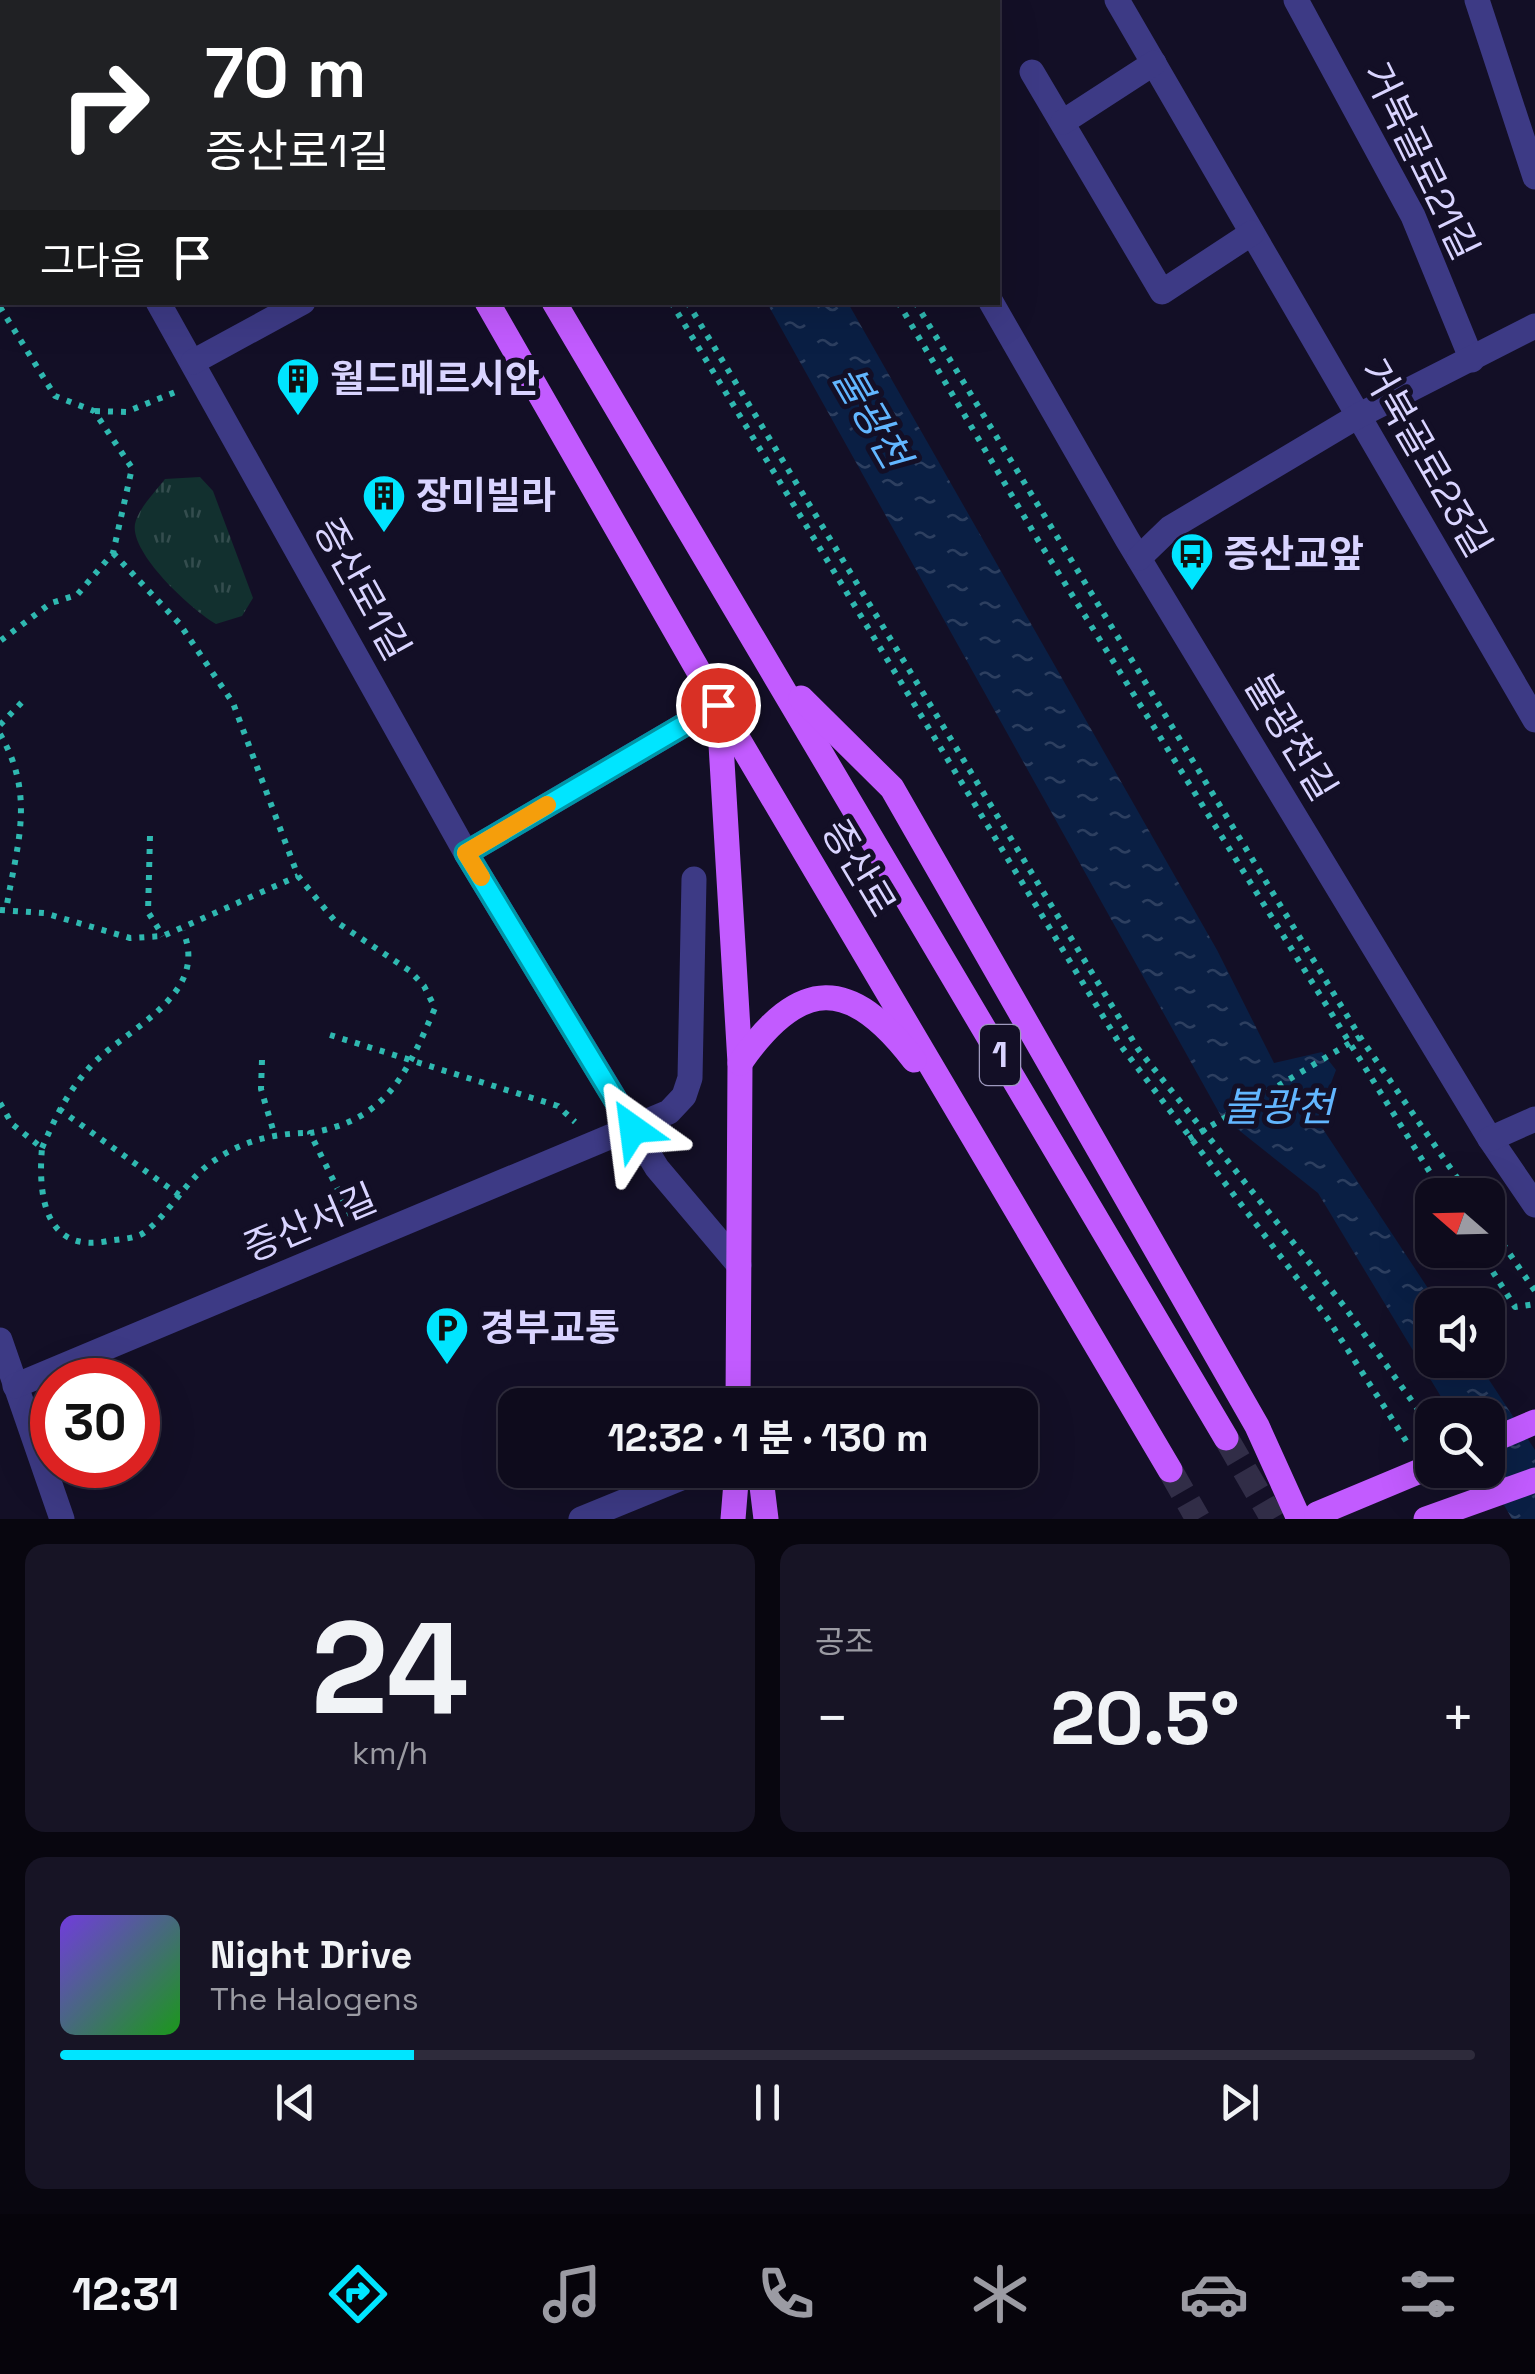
<!DOCTYPE html>
<html lang="ko">
<head>
<meta charset="utf-8">
<style>
  body { margin:0; font-family:"Space Grotesk","Noto Sans KR",sans-serif; background:#171425; color:#f1f3f6; height:100vh; display:flex; flex-direction:column; font-size:38px; white-space:nowrap }
  * { box-sizing:border-box; margin:0 }
  p { font-size:32px; color:#9b9ba3 }
  .icon { flex:none; width:55px; height:55px; fill:none; stroke:currentColor; stroke-width:2; stroke-linecap:round; stroke-linejoin:round }
  .map { position:relative; height:1519px; overflow:hidden }
  .panel { display:flex; flex-direction:column; gap:25px; padding:25px; background:#08060f; flex:1 }
  .panel>* { flex:none }
  .guide { position:absolute; left:0px; top:0px; width:1000px; height:305px; box-shadow:0 10px 40px #0002,0 0 0 2px #2e2b3b; background:#202124; color:#fff; overflow:hidden }
  .needle { width:65px; rotate:290deg }
  .buttons { position:absolute; left:1415px; top:1178px; display:grid; gap:20px }
  .buttons a { display:grid; place-items:center; width:90px; height:90px; border-radius:20px; background:#0e0b1c; box-shadow:0 10px 40px #0002,0 0 0 2px #2e2b3b; font-size:50px }
  .speed { position:absolute; left:30px; top:1358px; display:flex; gap:20px; font-size:50px; font-weight:700; text-align:center }
  .speed>* { display:grid; place-content:center; width:130px; height:130px; border-radius:50%; background:#0e0b1c; box-shadow:0 10px 40px #0002,0 0 0 2px #2e2b3b; line-height:1 }
  .speed .limit { border:15px solid #d22; background:#fff; color:#111 }
  .pin { position:absolute; display:grid; place-items:center; width:85px; height:85px; color:#fff; margin:-42px; border:5px solid #fff; border-radius:50%; box-shadow:0 2px 10px #0007 }
  .me { position:absolute; width:110px; margin:-55px; rotate:329deg; stroke-linejoin:round; filter:drop-shadow(0 0 8px #0008) }
  .turn { display:flex; align-items:center; gap:35px; height:210px; padding:0 40px; font-size:45px }
  .turn .icon { width:130px; height:130px; stroke-width:2.5 }
  .turn b { display:block; font-size:70px; line-height:85px }
  .then { display:flex; align-items:center; height:95px; padding:0 40px; background:#0003; gap:20px; font-size:38px }
  .big { font-size:75px; font-weight:700; line-height:1.1 }
  .panel .card { flex:1; display:flex; flex-direction:column; justify-content:center; gap:15px; min-width:0; padding:0 35px; border-radius:20px; background:#171425 }
  .panel .dial { align-items:center; gap:0 }
  .dial b { font-size:130px; line-height:1 }
  .song { display:flex; align-items:center; gap:30px }
  .cover { width:120px; height:120px; border-radius:15px; background:linear-gradient(135deg,hsl(260 70% 55%),hsl(120 70% 35%)) }
  .played { height:10px; border-radius:5px; background:linear-gradient(90deg,#00e5ff 25%,#2e2b3b 25%) }
  .keys { display:flex; justify-content:space-around; direction:ltr }
  .heat { display:flex; justify-content:space-between; align-items:center; font-size:55px; direction:ltr }
  .panel .tiles { flex:1; display:grid; gap:25px; grid-template-columns:1fr 1fr }
  .card:last-child { grid-column:span 2 }
  .trip { position:absolute; left:498px; top:1388px; width:540px; height:100px; border-radius:20px; background:#0e0b1c; box-shadow:0 10px 40px #0002,0 0 0 2px #2e2b3b; font-weight:700; line-height:100px; text-align:center }
  .tab-bar { display:flex; height:160px; justify-content:space-around; align-items:center; background:#06040b; color:#9b9ba3 }
  .tab-bar .icon { width:70px; height:70px }
  .tab-bar .on { color:#00e5ff }
  .tab-bar b { font-size:45px; color:#f1f3f6 }
  .map>svg:first-child { display:block }
  .grass { fill:url(#grass-tufts) }
  .water { fill:url(#water-ripples) }
  .lines { fill:none; stroke-linecap:round; stroke-linejoin:round }
  .major-tunnel { stroke:#312d47; stroke-width:25; stroke-dasharray:25 12; stroke-linecap:butt }
  .path { stroke:#2fb8b0; stroke-width:6; stroke-dasharray:5 8; stroke-linecap:butt }
  .minor { stroke:#3d3a85; stroke-width:25 }
  .major { stroke:#c25bff; stroke-width:25 }
  .major-bridge { stroke:#c25bff; stroke-width:25 }
  .route-casing { stroke:#0095a6; stroke-width:25 }
  .route { stroke:#00e5ff; stroke-width:18 }
  .slow { stroke:#f59e0b; stroke-width:18 }
  .labels { text-anchor:middle; dominant-baseline:central; stroke-width:10; stroke-linejoin:round; paint-order:stroke }
  .shield { fill:#130f26; stroke:#9e99be; stroke-width:2.5 }
  .shield-label { font-size:35px; font-weight:bold; fill:#d9d4ff }
  .street-label { font-size:38px; fill:#d9d4ff; stroke:#130f26 }
  .poi-label { font-size:38px; font-weight:bold; fill:#d9d4ff; stroke:#130f26; text-anchor:start }
  .water-label { font-size:40px; font-style:italic; fill:#62b6ff; stroke:#130f26 }
</style>
</head>
<body>
<div class="map">
<svg width="1535" height="1519" viewBox="0 0 1535 1519">
  <defs>
    <pattern id="grass-tufts" width="24" height="20" patternUnits="userSpaceOnUse" patternTransform="scale(2.5)"><rect width="24" height="20" fill="#12302f"/><path d="M3 7l-1-3M5 7V3M7 7l1-3M15 17l-1-3M17 17v-4M19 17l1-3" fill="none" stroke="#344d4e"/></pattern>
    <pattern id="water-ripples" width="26" height="14" patternUnits="userSpaceOnUse" patternTransform="scale(2.5)"><rect width="26" height="14" fill="#0a1f44"/><path d="M2 4q2-2 4 0t4 0M15 11q2-2 4 0t4 0" fill="none" stroke="#2d3f60"/></pattern>
  </defs>
  <rect width="100%" height="100%" fill="#130f26"/>
  <path class="grass" d="M200 477 213 491 253 598 242 616 216 624C192 610 130 554 135 524 138 509 156 491 165 479Z"/>
  <path class="water" d="M767 303H848L1217 950 1274 1063 1322 1052 1336 1070 1317 1120 1439 1305H1432V1360H1476L1535 1450V1519H1512L1484 1470H1488V1415H1452L1318 1193 1221 1116Z"/>
  <g class="lines">
    <g class="major-tunnel">
      <path d="M1226 1438 1273 1519"/>
      <path d="M1170 1470 1198 1519"/>
    </g>
    <g class="path">
      <path d="M496 0 497 2"/>
      <path d="M512 0 514 2"/>
      <path d="M719 0 720 2"/>
      <path d="M735 0 737 2"/>
      <path d="M671 302 1121 1046 1328 1319 1410 1447"/>
      <path d="M687 302 1138 1049 1344 1306 1432 1429"/>
      <path d="M898 302 1038 540 1444 1195"/>
      <path d="M915 302 1360 1037 1469 1195"/>
      <path d="M0 307 55 396 94 411 132 468 113 553 77 595 51 603 0 641"/>
      <path d="M95 411 126 412 178 391"/>
      <path d="M113 553 179 623 233 703 298 876 335 921 410 971 424 986 435 1008C406 1075 387 1120 310 1133L352 1218"/>
      <path d="M0 725 26 698"/>
      <path d="M0 734C36 796 17 844 6 910"/>
      <path d="M150 836 148 912 163 936"/>
      <path d="M0 910 44 913 130 938 163 936 298 876"/>
      <path d="M330 1035 558 1106 575 1122"/>
      <path d="M262 1060 261 1089 274 1133"/>
      <path d="M0 1103 12 1124 42 1148C38 1194 44 1254 108 1241 119 1239 136 1239 145 1232 171 1212 187 1178 215 1160 244 1140 276 1133 310 1133"/>
      <path d="M59 1109 179 1195"/>
      <path d="M1189 1139 1360 1037"/>
      <path d="M42 1148C55 1118 67 1093 89 1068 122 1030 211 997 183 931"/>
      <path d="M1488 1222 1535 1291"/>
      <path d="M1479 1250 1515 1307 1535 1304"/>
    </g>
    <g class="minor">
      <path d="M816 0 817 2"/>
      <path d="M1117 0 1535 720"/>
      <path d="M1296 0 1413 216 1472 360"/>
      <path d="M1477 0 1535 177"/>
      <path d="M0 34 2 38"/>
      <path d="M1032 72 1162 292 1252 233"/>
      <path d="M1063 122 1154 63"/>
      <path d="M158 302 466 853 657 1168 739 1265"/>
      <path d="M991 302 1127 539 1490 1139 1535 1205"/>
      <path d="M193 362 303 302"/>
      <path d="M1139 558 1170 528 1358 416 1535 326"/>
      <path d="M466 853 718 705"/>
      <path d="M1490 1139 1535 1119"/>
      <path d="M0 1340 62 1519"/>
      <path d="M15 1386 669 1112 684 1096 690 1078 694 879"/>
      <path d="M581 1519 701 1470"/>
    </g>
    <g class="major">
      <path d="M311 0 313 2"/>
      <path d="M374 0 376 2"/>
      <path d="M487 302 718 705 1170 1470"/>
      <path d="M554 302 1226 1438"/>
      <path d="M801 698 892 788 1257 1426 1299 1519"/>
      <path d="M719 711 740 1063 738 1405"/>
      <path d="M740 1063C800 977 850 976 914 1060"/>
      <path d="M1488 1442 1535 1422"/>
      <path d="M760 1470 766 1519"/>
      <path d="M733 1519 737 1470"/>
    </g>
    <g class="major-bridge">
      <path d="M1317 1514 1432 1466"/>
      <path d="M1426 1519 1535 1480"/>
    </g>
  </g>
  <g class="lines">
    <g class="route-casing">
      <path id="route" d="M633 1129 466 853 718 705"/>
    </g>
    <use href="#route" class="route"/>
    <path class="slow" d="M481 877 466 853 547 805"/>
  </g>
  <defs>
    <g id="building-pin" transform="scale(2.25)"><path d="M0 17L-7.5 6A9.5 9.5 0 1 1 7.5 6Z" fill="#00e5ff" stroke="#130f26"/><path d="M-4-6H4V6H1V3H-1V6H-4ZM-2.5-4.3h1.7v1.8h-1.7ZM.8-4.3h1.7v1.8H.8ZM-2.5-1h1.7V.8h-1.7ZM.8-1h1.7V.8H.8Z" fill="#111"/></g>
    <g id="bus-pin" transform="scale(2.25)"><path d="M0 17L-7.5 6A9.5 9.5 0 1 1 7.5 6Z" fill="#00e5ff" stroke="#130f26"/><path d="M-5-6H5V4H4V6H2V4H-2V6H-4V4H-5ZM-3.5-4V0h7V-4ZM-3.5 1.2v1.5H-2V1.2ZM2 1.2v1.5H3.5V1.2Z" fill="#111"/></g>
    <g id="parking-pin" transform="scale(2.25)"><path d="M0 17L-7.5 6A9.5 9.5 0 1 1 7.5 6Z" fill="#00e5ff" stroke="#130f26"/><path d="M-3.5-5.5H1a3.5 3.5 0 0 1 0 7H-1V5.5H-3.5ZM-1-3.4V-.6H.8a1.4 1.4 0 0 0 0-2.8Z" fill="#111"/></g>
  </defs>
  <g fill-rule="evenodd">
    <use href="#building-pin" x="298" y="379"/>
    <use href="#building-pin" x="384" y="496"/>
    <use href="#bus-pin" x="1192" y="554"/>
    <use href="#parking-pin" x="447" y="1328"/>
  </g>
  <g class="labels">
    <rect class="shield" x="980" y="1025" width="40" height="60" rx="8"/>
    <g class="shield-label">
      <text x="1000" y="1055">1</text>
    </g>
    <g class="street-label">
      <text transform="translate(1421 161) rotate(64)">거북골로21길</text>
      <text transform="translate(1426 458) rotate(60)">거북골로23길</text>
      <text transform="translate(362 589) rotate(61)">증산로1길</text>
      <text transform="translate(1291 737) rotate(59)">불광천길</text>
      <text transform="translate(859 868) rotate(59)">증산로</text>
      <text transform="translate(310 1223) rotate(-23)">증산서길</text>
    </g>
    <g class="poi-label">
      <text x="330" y="379">월드메르시안</text>
      <text x="416" y="496">장미빌라</text>
      <text x="1224" y="554">증산교앞</text>
      <text x="480" y="1328">경부교통</text>
    </g>
    <g class="water-label">
      <text transform="translate(871 417) rotate(60)">불광천</text>
      <text x="1278" y="1107">불광천</text>
    </g>
  </g>
</svg>
<div class="buttons">
<a><svg class="needle" viewBox="-14 -14 28 28"><path d="M0-13l5 13h-10z" fill="#e53935"/><path d="M0 13l5-13h-10z" fill="#9b9ba3"/></svg></a>
<a><svg class="icon" aria-label="sound" viewBox="0 0 24 24"><path d="M4 9h4l5-4v14l-5-4H4zM17 9q2 3 0 6"/></svg></a>
<a><svg class="icon" aria-label="search" viewBox="0 0 24 24"><circle cx="10" cy="10" r="6"/><path d="M15 15l6 6"/></svg></a>
</div>
<div class="speed"><div class="limit">30</div></div>
<div class="pin" style="left:718px;top:705px;background:#d93025"><svg class="icon" aria-label="arrive" viewBox="0 0 24 24"><path d="M6 21V4h12l-3 4 3 4H6"/></svg></div>
<svg class="me" style="left:633px;top:1129px" viewBox="-20 -20 40 40"><path d="M0-17L14 15 0 8-14 15z" fill="#00e5ff" stroke="#fff" stroke-width="4"/></svg>
<div class="trip">12:32 · 1 분 · 130 m</div>
<div class="guide">
<div class="turn"><svg class="icon" aria-label="right" viewBox="0 0 24 24"><path d="M7 20v-9h11M14 6l5 5-5 5"/></svg><div><b>70 m</b>증산로1길</div></div>
<div class="then">그다음<svg class="icon" aria-label="arrive" viewBox="0 0 24 24"><path d="M6 21V4h12l-3 4 3 4H6"/></svg></div>
</div>
</div>
<section class="panel">
<div class="tiles">
<div class="card dial"><b>24</b><p>km/h</p></div>
<div class="card"><p>공조</p>
<div class="heat"><a>−</a><b class="big">20.5°</b><a>+</a></div>
</div>
<div class="card">
<div class="song"><i class="cover"></i><div><b>Night Drive</b><p>The Halogens</p></div></div>
<div class="played"></div>
<div class="keys"><svg class="icon" aria-label="previous" viewBox="0 0 24 24"><path d="M18 5L8 12l10 7zM5 5v14"/></svg><svg class="icon" aria-label="pause" viewBox="0 0 24 24"><path d="M8 5v14M16 5v14"/></svg><svg class="icon" aria-label="next" viewBox="0 0 24 24"><path d="M6 5l10 7-10 7zM19 5v14"/></svg></div>
</div>
</div>
</section>
<nav class="tab-bar">
<b>12:31</b>
<svg class="icon on" aria-label="directions" viewBox="0 0 24 24"><path d="M12 3l9 9-9 9-9-9zM9 14v-3h6M13 9l2 2-2 2"/></svg>
<svg class="icon" aria-label="music" viewBox="0 0 24 24"><path d="M9 18V5l10-2v13"/><circle cx="6" cy="18" r="3"/><circle cx="16" cy="16" r="3"/></svg>
<svg class="icon" aria-label="phone" viewBox="0 0 24 24"><path d="M5 4h4l2 5-3 2q2 4 5 5l2-3 5 2v4C11 20 4 13 5 4z"/></svg>
<svg class="icon" aria-label="climate" viewBox="0 0 24 24"><path d="M12 3v18M4 7l16 10M4 17L20 7"/></svg>
<svg class="icon" aria-label="car" viewBox="0 0 24 24"><path d="M5 17H2v-5l4-1 3-4h7l3 4 3 1v5h-3M9 17h6M6 11h13"/><circle cx="7" cy="17" r="2"/><circle cx="17" cy="17" r="2"/></svg>
<svg class="icon" aria-label="filters" viewBox="0 0 24 24"><path d="M4 7h16M4 17h16"/><circle cx="9" cy="7" r="2"/><circle cx="15" cy="17" r="2"/></svg>
</nav>
</body>
</html>
